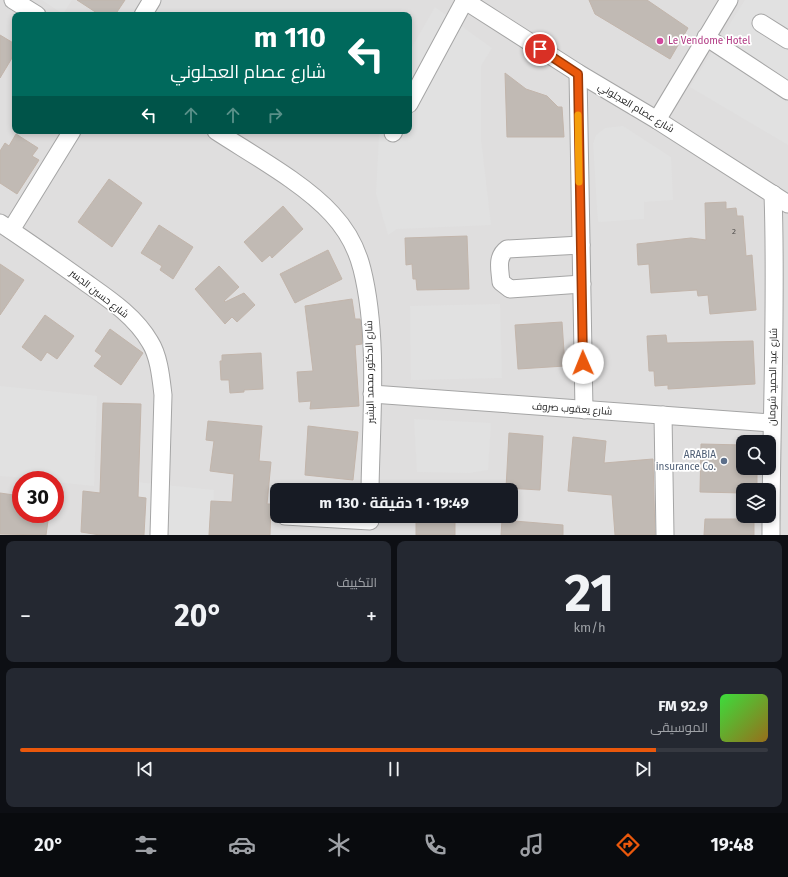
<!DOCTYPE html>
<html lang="ar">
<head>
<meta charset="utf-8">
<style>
  body { margin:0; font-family:"Fira Sans",Cairo,sans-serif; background:#242831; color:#f1f3f6; direction:rtl; height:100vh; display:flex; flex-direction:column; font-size:15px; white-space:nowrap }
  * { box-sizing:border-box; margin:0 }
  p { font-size:13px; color:#9ea1a6 }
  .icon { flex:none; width:22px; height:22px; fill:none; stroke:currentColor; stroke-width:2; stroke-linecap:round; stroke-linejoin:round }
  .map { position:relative; height:535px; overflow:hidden; direction:ltr }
  .side { display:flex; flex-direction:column; gap:6px; padding:6px; background:#0d0f14; flex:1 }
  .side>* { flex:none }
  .hud { position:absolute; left:12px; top:12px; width:400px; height:122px; border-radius:8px; box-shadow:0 2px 6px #0003; direction:rtl; background:#00695c; color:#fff; overflow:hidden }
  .tools { position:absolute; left:736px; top:435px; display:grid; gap:8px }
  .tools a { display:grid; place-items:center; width:40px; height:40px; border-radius:8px; background:#171b24; box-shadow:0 2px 6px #0003; font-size:20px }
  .speed { position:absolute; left:12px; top:471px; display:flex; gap:8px; font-size:20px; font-weight:700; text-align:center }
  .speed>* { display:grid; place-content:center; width:52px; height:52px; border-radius:50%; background:#171b24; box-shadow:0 2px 6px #0003; line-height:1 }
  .speed .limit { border:6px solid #d22; background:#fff; color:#111 }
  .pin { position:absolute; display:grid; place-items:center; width:34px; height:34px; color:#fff; margin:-17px; border:2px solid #fff; border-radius:50%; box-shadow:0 1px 4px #0007 }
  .me { position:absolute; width:44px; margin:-22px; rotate:359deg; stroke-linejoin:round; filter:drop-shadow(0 0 3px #0008) }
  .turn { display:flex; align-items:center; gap:14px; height:84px; padding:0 20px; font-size:18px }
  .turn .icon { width:52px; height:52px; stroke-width:2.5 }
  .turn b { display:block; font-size:28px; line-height:34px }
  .lanes { display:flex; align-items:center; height:38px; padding:0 20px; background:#0003; justify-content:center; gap:20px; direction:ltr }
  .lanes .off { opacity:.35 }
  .big { font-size:30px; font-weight:700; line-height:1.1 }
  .side .widget { flex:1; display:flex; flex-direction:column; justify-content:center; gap:6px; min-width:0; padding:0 14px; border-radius:8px; background:#242831 }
  .side .dial { align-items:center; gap:0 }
  .dial b { font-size:52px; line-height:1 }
  .song { display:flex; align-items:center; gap:12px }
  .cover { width:48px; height:48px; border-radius:6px; background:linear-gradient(135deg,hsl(120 70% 55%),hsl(40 70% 35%)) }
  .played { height:4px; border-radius:2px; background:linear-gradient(90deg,#ea580c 85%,#363941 85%) }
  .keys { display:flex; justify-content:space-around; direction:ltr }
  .heat { display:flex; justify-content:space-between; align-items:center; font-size:22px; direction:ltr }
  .side .tiles { flex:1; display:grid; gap:6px; grid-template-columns:1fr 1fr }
  .widget:last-child { grid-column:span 2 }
  .trip { position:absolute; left:270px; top:483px; width:248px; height:40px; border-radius:8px; background:#171b24; box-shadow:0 2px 6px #0003; font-weight:700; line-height:40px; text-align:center; direction:rtl }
  .tabs { display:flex; height:64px; justify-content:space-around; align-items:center; background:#090b0e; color:#9ea1a6 }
  .tabs .icon { width:28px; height:28px }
  .tabs .active { color:#ea580c }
  .tabs b { font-size:18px; color:#f1f3f6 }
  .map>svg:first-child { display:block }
  .residential { fill:#dfdede; fill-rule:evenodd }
  .parking { fill:#e1e1e1 }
  .building { fill:#c1bab4; stroke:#c2b5ab }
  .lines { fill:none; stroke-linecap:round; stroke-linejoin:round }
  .minor-casing { stroke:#a5a5a5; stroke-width:19 }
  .minor { stroke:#fff; stroke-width:17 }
  .route-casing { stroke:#983908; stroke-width:10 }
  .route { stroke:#ea580c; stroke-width:7 }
  .slow { stroke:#f59e0b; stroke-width:7 }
  .hotel-dot { fill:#d1479c; stroke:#fff; stroke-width:1.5 }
  .service-dot { fill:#5c6f8a; stroke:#fff; stroke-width:1.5 }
  .labels { text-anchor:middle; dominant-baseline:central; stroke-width:3.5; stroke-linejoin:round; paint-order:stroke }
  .number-label { font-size:8px; fill:#494746 }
  .hotel-label { font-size:10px; fill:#b23c85; stroke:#fff; text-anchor:start }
  .street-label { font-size:10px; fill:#212121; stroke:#fff }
  .service-label { font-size:10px; fill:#4e5e75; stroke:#fff; text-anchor:end }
</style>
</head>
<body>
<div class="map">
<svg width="788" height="535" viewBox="0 0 788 535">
  <rect width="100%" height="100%" fill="#f1eee8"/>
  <path class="residential" d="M0 0H788V535H0ZM15 15H409V131H15ZM743 442H769V468H743ZM21 480H55V514H21ZM277 490H511V516H277ZM743 490H769V516H743Z"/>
  <g class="parking">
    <path d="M42 0H72L63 14Z"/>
    <path d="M745 0H788V145L690 87Z"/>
    <path d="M435 7 492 48 481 66V139L491 225 397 229 388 235 376 194 379 135 380 131H409V52Z"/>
    <path d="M623 126 671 157 673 200 644 202V219L598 222 593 144 596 135 605 128Z"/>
    <path d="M500 304 502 378 411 380 410 306Z"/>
    <path d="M788 364V406H787L786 366Z"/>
    <path d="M0 386 97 396 94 486 55 482V480L0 476Z"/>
    <path d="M414 419 491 423 488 470 469 473 417 472Z"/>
    <path d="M127 481 214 490 213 535H125Z"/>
  </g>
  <g class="building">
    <path d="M77 0H125L115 15H100Z"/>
    <path d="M589 0H647L688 28 670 59 595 14Z"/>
    <path d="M0 35 15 44V53L0 78Z"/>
    <path d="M505 73 526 89 547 96 558 107H562L564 137H507Z"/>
    <path d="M16 134 38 148 32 156 39 160 17 194 0 183V151L5 143 9 146Z"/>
    <path d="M109 179 142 203 112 247 78 222Z"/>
    <path d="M726 202V209L736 208 737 216H743L746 256 752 255 756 310 710 314 708 295 698 296 697 290 651 293 649 264 638 265 637 244 691 238 706 240 705 203Z"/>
    <path d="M283 206 303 229 272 258 270 255 262 262 244 242Z"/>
    <path d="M159 225 193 247 173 279 160 270 162 266 141 253Z"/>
    <path d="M467 236 469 289 417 290 416 279H413L412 264 406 265 405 238Z"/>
    <path d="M328 250 342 279 295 303 280 274Z"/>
    <path d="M0 264 24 280 0 315Z"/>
    <path d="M219 266 239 287 224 301 225 302 244 293 255 305 237 322 232 317 225 324 195 289Z"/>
    <path d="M352 299 355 319H360L361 323 362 344 355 345 359 406 310 409 311 401 299 402 297 372 313 371 305 306Z"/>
    <path d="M45 315 74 336 57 359 47 352 41 361 22 347Z"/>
    <path d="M562 322 565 366 518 369 515 325Z"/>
    <path d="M110 329 143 353 121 385 94 366 102 356 95 351Z"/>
    <path d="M666 335 667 343 753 341 755 384 668 389V385L655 386 654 371H649L647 336Z"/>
    <path d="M261 353 263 389 244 390V392L230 393 229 380H221L220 361H222V355Z"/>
    <path d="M103 403 141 404 138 497 146 498 144 535H100L81 532 83 491 100 493Z"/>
    <path d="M208 421 262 426 259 461 271 462 267 504H271L270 535H209L211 501 232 502 234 474 210 471 214 441 206 440Z"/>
    <path d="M308 426 358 432 353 480 305 475Z"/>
    <path d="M509 433 543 436 540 490 506 488Z"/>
    <path d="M573 437 606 441 604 463 653 459 655 535H615L612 495 568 491Z"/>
    <path d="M701 444 743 445V468H757V490H743V493L700 492Z"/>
    <path d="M0 493 21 496V514H49L46 535 0 534Z"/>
    <rect x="416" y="516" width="39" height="19"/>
    <path d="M705 519H754V535H704Z"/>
    <path d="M502 520 563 525V535H501Z"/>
  </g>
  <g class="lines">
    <g class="minor-casing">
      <g id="minor">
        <path d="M13 0 37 15"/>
        <path d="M464 0 578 73 657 120 788 204"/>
        <path d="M143 15 152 0"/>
        <path d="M761 23 788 40"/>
        <path d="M706 37 788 91"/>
        <path d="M578 73 584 410"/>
        <path d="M409 104 465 0"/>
        <path d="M657 120 729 0"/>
        <path d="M216 131C251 154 304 183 332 214 346 229 357 249 362 269 379 337 371 421 370 490"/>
        <path d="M393 133 394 131"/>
        <path d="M0 223C29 242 57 262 85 282 109 299 135 316 150 342 159 356 161 378 163 395L159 535"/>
        <path d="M11 230 72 131"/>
        <path d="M581 245 507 249C496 257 500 270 501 282L510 289 582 284"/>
        <path d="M372 394 771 423"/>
        <path d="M663 415 665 535"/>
        <path d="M285 516 370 521"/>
        <path d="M771 535C771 421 777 307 773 194"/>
      </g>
    </g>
    <use href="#minor" class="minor"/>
  </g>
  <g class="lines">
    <g class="route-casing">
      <path id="route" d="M540 49 578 74 583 363"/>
    </g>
    <use href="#route" class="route"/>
    <path class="slow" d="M578 115 579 182"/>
  </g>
  <circle class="hotel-dot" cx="660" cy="41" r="4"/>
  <circle class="service-dot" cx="724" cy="461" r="4"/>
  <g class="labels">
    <g class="number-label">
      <text x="734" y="231">2</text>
    </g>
    <g class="hotel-label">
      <text x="668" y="41">Le Vendome Hotel</text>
    </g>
    <g class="street-label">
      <text transform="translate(636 108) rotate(31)">شارع عصام العجلوني</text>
      <text transform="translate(99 294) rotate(38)">شارع حسين الجسر</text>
      <text transform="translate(370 372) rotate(-91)">شارع الدكتور محمد البشير</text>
      <text transform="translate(773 377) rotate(-89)">شارع عبد الحميد شومان</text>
      <text transform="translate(572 409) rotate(4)">شارع يعقوب صروف</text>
    </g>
    <g class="service-label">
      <text x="716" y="455">ARABIA<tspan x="716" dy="12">insurance Co.</tspan></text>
    </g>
  </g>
</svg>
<div class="tools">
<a><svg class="icon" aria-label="search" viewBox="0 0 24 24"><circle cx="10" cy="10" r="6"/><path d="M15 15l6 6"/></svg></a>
<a><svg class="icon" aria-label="layers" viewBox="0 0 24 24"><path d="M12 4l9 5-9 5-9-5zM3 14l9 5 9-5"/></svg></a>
</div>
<div class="speed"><div class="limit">30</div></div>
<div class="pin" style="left:540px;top:49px;background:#d93025"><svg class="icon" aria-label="arrive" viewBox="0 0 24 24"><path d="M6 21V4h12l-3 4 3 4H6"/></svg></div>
<svg class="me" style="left:583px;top:363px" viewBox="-20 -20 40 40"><circle r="19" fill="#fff"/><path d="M0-13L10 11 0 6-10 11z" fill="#ea580c"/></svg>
<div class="trip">19:49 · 1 دقيقة · 130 m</div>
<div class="hud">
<div class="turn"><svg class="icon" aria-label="left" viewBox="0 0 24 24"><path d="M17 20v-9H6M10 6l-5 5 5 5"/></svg><div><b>110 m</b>شارع عصام العجلوني</div></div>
<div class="lanes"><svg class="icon" aria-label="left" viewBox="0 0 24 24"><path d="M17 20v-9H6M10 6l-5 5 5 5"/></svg><svg class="icon off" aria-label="ahead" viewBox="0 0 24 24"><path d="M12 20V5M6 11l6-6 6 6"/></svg><svg class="icon off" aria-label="ahead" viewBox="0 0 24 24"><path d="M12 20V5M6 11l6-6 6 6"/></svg><svg class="icon off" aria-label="right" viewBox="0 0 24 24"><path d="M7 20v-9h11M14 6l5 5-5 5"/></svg></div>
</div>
</div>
<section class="side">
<div class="tiles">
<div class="widget dial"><b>21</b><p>km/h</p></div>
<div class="widget"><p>التكييف</p>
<div class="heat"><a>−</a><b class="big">20°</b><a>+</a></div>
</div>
<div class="widget">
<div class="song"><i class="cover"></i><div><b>92.9 FM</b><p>الموسيقى</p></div></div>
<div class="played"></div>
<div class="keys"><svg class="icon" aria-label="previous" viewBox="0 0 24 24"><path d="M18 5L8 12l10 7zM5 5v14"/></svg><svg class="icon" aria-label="pause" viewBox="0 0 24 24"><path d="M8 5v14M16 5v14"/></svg><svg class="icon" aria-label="next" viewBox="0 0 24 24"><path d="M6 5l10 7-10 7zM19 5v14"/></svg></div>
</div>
</div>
</section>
<nav class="tabs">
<b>19:48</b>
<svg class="icon active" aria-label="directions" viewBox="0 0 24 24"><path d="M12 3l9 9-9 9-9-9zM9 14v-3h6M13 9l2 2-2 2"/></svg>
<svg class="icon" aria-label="music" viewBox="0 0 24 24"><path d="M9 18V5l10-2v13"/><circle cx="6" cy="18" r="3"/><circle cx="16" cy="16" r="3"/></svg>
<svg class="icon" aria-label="phone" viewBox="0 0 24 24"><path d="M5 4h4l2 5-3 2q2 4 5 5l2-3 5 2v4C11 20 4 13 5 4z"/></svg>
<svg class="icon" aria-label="climate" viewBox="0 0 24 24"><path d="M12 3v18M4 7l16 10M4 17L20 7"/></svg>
<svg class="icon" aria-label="car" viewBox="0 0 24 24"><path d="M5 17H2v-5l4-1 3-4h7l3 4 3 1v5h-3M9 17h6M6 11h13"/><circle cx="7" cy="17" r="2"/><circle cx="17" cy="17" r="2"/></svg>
<svg class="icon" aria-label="filters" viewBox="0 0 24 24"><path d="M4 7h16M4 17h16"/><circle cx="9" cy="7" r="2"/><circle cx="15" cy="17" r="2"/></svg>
<b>20°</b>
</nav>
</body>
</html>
